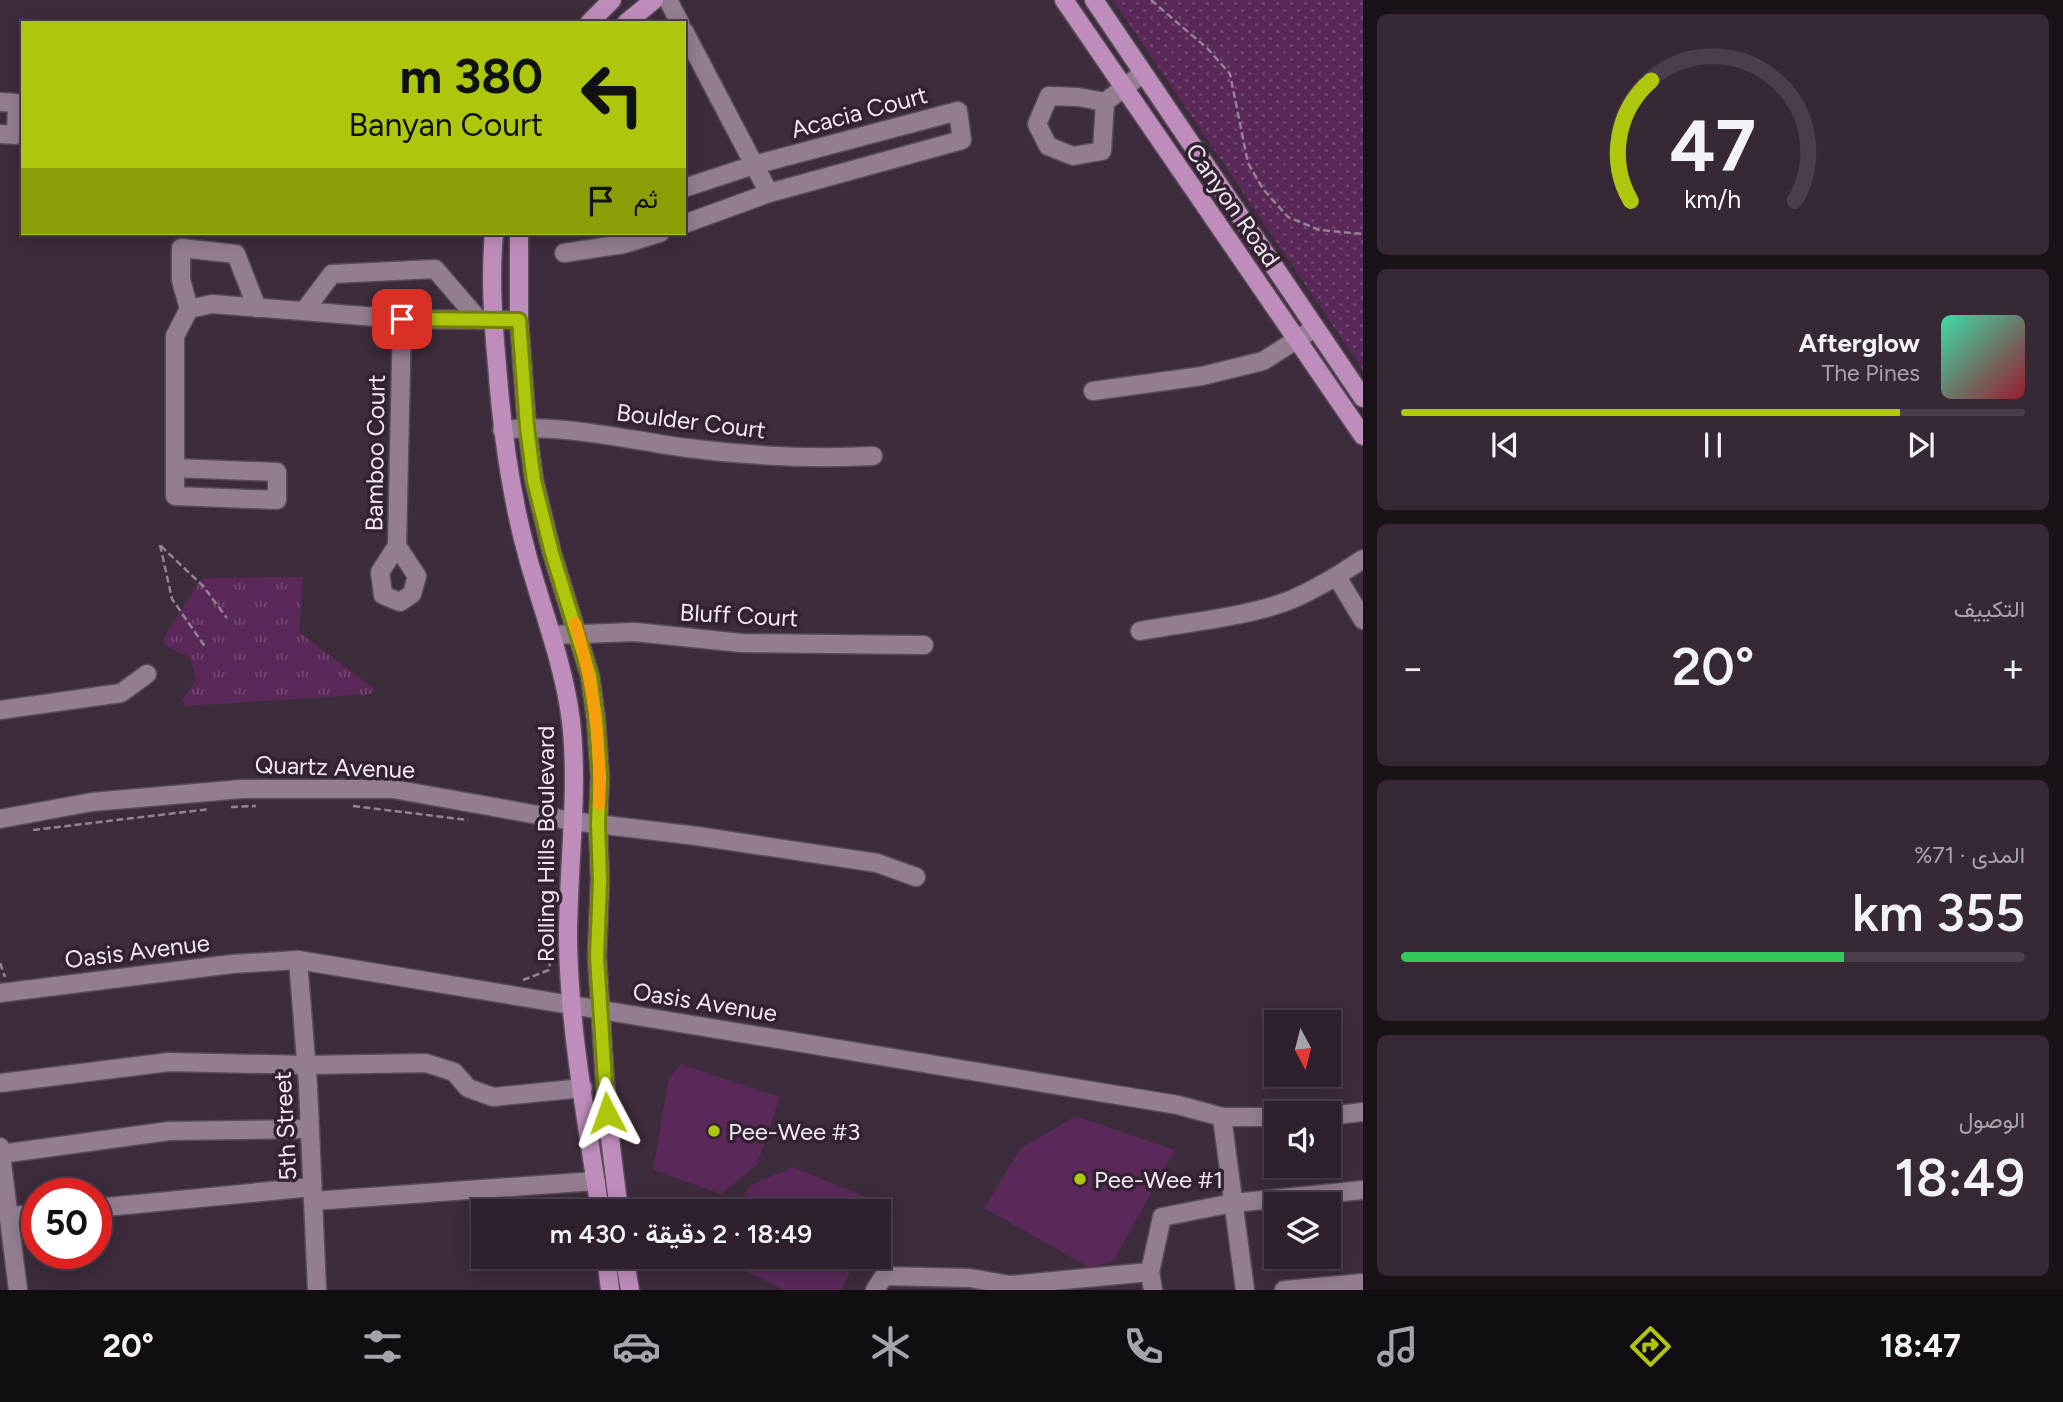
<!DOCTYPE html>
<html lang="ar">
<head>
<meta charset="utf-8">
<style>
  body { margin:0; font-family:Figtree,Vazirmatn,sans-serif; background:#362935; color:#f1f3f6; direction:rtl; height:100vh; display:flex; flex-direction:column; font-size:26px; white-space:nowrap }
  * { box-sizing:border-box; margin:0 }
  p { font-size:23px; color:#a7a3aa }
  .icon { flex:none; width:38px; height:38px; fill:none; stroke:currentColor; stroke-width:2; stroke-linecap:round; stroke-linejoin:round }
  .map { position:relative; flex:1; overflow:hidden; direction:ltr }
  .details { display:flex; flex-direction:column; gap:14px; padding:14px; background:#191219; width:700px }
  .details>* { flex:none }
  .banner { position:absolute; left:21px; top:21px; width:665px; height:214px; border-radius:0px; box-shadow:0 4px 18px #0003,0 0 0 2px #493e49; direction:rtl; background:#aec60b; color:#111; overflow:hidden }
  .needle { width:46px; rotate:173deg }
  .tools { position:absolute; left:1264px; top:1010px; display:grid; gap:14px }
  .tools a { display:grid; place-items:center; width:77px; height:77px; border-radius:0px; background:#2e212d; box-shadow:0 4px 18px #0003,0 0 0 2px #493e49; font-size:35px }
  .speed { position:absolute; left:21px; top:1178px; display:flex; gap:14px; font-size:35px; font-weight:700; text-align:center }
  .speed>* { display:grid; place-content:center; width:91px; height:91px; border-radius:50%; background:#2e212d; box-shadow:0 4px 18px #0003,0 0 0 2px #493e49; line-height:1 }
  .speed .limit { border:10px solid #d22; background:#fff; color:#111 }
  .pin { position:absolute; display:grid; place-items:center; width:60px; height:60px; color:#fff; margin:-30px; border-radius:14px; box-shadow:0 4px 10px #0006 }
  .me { position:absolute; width:77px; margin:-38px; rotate:356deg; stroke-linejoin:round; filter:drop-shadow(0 0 5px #0008) }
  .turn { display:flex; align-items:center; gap:24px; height:147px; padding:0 28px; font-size:32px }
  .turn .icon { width:91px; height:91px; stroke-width:2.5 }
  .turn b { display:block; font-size:49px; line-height:60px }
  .then { display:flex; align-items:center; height:66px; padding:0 28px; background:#0003; gap:14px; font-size:26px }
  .big { font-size:52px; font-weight:600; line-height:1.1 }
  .details .tile { flex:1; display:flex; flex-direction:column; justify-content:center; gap:10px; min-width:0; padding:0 24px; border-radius:10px; background:#362935 }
  .details .dial { align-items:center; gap:0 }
  .dial svg { height:182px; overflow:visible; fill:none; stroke:#493e49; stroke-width:7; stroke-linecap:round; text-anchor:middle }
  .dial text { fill:#f1f3f6; stroke:none }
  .song { display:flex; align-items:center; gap:21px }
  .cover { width:84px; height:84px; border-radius:10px; background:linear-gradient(135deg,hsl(160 70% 55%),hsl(350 70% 35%)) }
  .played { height:7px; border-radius:4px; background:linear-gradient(90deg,#aec60b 80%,#493e49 80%) }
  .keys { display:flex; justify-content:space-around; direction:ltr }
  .heat { display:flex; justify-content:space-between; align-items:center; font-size:38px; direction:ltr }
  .charge { height:10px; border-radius:5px; background:linear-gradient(90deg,#34c759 71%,#493e49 0) }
  .trip { position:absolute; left:471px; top:1199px; width:420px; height:70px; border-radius:0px; background:#2e212d; box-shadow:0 4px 18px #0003,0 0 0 2px #493e49; font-weight:600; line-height:70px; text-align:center; direction:rtl }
  .tab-bar { display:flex; height:112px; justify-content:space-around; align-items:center; background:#120d12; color:#a7a3aa }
  .tab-bar .icon { width:49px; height:49px }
  .tab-bar .on { color:#aec60b }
  .tab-bar b { font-size:32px; color:#f1f3f6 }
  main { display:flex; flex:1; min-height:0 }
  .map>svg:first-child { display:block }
  .grass { fill:url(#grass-dots) }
  .park { fill:url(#park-tufts) }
  .garden { fill:#5a2959 }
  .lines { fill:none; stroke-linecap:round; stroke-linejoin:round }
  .minor-casing { stroke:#594b59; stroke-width:21 }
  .major-casing { stroke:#594b59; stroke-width:21 }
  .path { stroke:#928391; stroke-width:2.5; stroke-dasharray:7 3.5; stroke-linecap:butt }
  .minor { stroke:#937e91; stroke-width:18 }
  .major { stroke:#bf8dbc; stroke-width:18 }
  .route-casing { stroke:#718107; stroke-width:18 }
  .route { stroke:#aec60b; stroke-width:12 }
  .slow { stroke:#f59e0b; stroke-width:12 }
  .poi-dot { fill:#aec60b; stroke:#332232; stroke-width:2.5 }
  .labels { text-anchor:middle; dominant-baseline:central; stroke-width:7; stroke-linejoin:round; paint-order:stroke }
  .street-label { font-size:24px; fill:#f1e6f1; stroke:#332232 }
  .poi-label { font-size:24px; fill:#f1e6f1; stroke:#332232; text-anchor:start }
</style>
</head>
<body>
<main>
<section class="details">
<div class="tile dial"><svg viewBox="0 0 100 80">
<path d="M14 69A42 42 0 1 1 86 69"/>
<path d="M14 69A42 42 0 0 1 23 16" stroke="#aec60b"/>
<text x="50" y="56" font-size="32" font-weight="700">47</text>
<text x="50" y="72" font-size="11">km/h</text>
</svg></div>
<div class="tile">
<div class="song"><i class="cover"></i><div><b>Afterglow</b><p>The Pines</p></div></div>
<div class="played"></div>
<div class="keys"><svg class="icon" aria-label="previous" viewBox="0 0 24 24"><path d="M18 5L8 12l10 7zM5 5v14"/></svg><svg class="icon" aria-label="pause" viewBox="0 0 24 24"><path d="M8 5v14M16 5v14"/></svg><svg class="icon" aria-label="next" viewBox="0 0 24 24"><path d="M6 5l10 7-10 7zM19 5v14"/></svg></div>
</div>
<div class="tile"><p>التكييف</p>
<div class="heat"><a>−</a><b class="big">20°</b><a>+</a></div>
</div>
<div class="tile"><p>المدى · 71%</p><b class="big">355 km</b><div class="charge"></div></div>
<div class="tile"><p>الوصول</p><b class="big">18:49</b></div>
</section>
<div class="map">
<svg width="1363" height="1290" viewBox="0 0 1363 1290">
  <defs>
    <pattern id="grass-dots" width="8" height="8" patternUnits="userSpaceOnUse" patternTransform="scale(1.75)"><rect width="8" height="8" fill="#5a2959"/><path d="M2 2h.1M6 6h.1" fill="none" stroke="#724871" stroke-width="1.8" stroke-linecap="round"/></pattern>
    <pattern id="park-tufts" width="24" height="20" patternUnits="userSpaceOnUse" patternTransform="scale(1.75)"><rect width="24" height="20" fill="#5a2959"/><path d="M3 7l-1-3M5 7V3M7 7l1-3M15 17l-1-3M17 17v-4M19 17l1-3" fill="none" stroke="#724871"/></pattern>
  </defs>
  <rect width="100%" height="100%" fill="#3d2c3c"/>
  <path class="grass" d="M1113 0H1363V370Z"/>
  <path class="park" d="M303 577 299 632 374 689 371 694 186 706 182 701 196 680 190 657 165 646 164 637 202 578Z"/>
  <g class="garden">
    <path d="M680 1064 780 1097 757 1165 722 1194 653 1170 668 1080Z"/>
    <path d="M1076 1116 1175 1150 1114 1260 1092 1269 984 1208 1020 1149Z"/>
    <path d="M793 1167 880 1203 877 1211H736L751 1185Z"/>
    <path d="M718 1257H856L842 1290H783Z"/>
  </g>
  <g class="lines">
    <g class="minor-casing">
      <g id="minor">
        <path d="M668 0 680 23"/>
        <path d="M684 31 769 193"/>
        <path d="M0 102 17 103 16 135 0 134"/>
        <path d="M1105 102 1102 151 1073 156 1048 146 1037 124 1049 96 1078 97 1105 102 1142 74"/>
        <path d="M684 188 754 165 958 111 962 140 769 193 684 224"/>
        <path d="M564 253 624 244 660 233"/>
        <path d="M189 309 181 280V248L236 254 257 308"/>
        <path d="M304 311 332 274 435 269 479 320"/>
        <path d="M1093 391 1202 376 1263 361 1315 328"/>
        <path d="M502 430C564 423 626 440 687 448 749 456 811 459 873 456"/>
        <path d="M175 468 277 472V500L175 496V336L189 309 212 304 402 319 519 320"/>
        <path d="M397 546 417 576 412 594 400 602 383 595 380 572 397 546 402 319"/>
        <path d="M1337 577 1363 620"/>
        <path d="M1140 631C1188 622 1249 617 1293 599 1318 588 1341 574 1363 559"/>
        <path d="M552 635 635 632 741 643 924 645"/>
        <path d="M0 710 121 693 147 674"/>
        <path d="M0 819 92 802 242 789H393L572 821 697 836 877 863 916 877"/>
        <path d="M298 960 308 1085 317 1290"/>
        <path d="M0 993 232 964 298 960 1178 1105 1222 1117H1276"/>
        <path d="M0 1083 169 1062 307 1065 426 1063 454 1072 468 1088 493 1097 583 1088"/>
        <path d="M1328 1116 1363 1112"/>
        <path d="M1222 1117 1245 1290"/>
        <path d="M0 1147 18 1290"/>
        <path d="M1 1154 169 1131 310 1129"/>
        <path d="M313 1201 596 1181"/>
        <path d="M96 1208 312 1187"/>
        <path d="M9 1216 37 1214"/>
        <path d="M875 1290 884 1276 970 1278 1010 1285 1150 1272"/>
        <path d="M1153 1290 1150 1272 1162 1217 1233 1203 1363 1190"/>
        <path d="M1284 1290 1363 1283"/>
      </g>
    </g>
    <g class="major-casing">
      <g id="major">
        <path d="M1064 0 1363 436"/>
        <path d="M1094 0 1363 398"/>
        <path d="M589 23 612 0"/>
        <path d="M626 23 654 0"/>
        <path d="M494 233C490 277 493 321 497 365 502 431 510 494 528 558 543 612 564 665 571 721 579 793 568 866 568 938 569 1029 587 1121 600 1211"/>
        <path d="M519 233V320L527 427 534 480 552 553 590 676 596 719 600 777 598 823 600 881 597 957 607 1113 619 1211"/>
        <path d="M606 1256 610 1290"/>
        <path d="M624 1256 630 1290"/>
      </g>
    </g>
    <g class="path">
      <path d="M1151 0 1208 49 1230 74 1248 163 1263 189 1288 217 1319 230 1363 234"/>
      <path d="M160 545 172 599 206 648"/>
      <path d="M161 546 203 586 227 618"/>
      <path d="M353 806 468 820"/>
      <path d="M231 807 256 806"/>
      <path d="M33 830 210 809"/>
      <path d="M0 963 5 977"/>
      <path d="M523 980 549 970 552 948"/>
    </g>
    <use href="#minor" class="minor"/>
    <use href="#major" class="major"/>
  </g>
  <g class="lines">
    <g class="route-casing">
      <path id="route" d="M402 319 519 320 527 427 534 481 552 553 590 676 596 719 600 777 598 823 600 881 597 957 607 1113"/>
    </g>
    <use href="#route" class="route"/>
    <path class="slow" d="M575 623C594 683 601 742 599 804"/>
  </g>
  <g class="poi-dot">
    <circle cx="714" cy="1131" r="7"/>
    <circle cx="1080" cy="1179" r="7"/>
  </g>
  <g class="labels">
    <g class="street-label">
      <text transform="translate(859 112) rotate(-15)">Acacia Court</text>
      <text transform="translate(1233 205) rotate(55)">Canyon Road</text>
      <text transform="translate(691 421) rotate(7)">Boulder Court</text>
      <text transform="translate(375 453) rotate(-89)">Bamboo Court</text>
      <text transform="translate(739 615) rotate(3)">Bluff Court</text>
      <text transform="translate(335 767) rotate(2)">Quartz Avenue</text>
      <text transform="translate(545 844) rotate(-90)">Rolling Hills Boulevard</text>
      <text transform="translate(137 951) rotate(-7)">Oasis Avenue</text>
      <text transform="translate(705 1002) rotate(9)">Oasis Avenue</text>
      <text transform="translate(285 1126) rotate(-93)">5th Street</text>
    </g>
    <g class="poi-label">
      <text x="728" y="1131">Pee-Wee #3</text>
      <text x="1094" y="1179">Pee-Wee #1</text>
    </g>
  </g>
</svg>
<div class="tools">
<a><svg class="needle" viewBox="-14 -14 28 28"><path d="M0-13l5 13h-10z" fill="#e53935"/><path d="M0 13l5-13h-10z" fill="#a7a3aa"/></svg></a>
<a><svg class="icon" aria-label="sound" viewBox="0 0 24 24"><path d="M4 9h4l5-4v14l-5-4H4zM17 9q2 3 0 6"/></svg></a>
<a><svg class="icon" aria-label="layers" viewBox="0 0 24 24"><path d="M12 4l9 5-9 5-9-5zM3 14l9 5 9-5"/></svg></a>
</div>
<div class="speed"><div class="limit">50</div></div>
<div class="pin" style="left:402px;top:319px;background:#d93025"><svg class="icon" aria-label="arrive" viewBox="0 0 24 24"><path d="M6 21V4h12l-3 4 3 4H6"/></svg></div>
<svg class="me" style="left:607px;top:1113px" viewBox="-20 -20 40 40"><path d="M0-17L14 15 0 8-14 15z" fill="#aec60b" stroke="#fff" stroke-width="4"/></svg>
<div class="trip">18:49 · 2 دقيقة · 430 m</div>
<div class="banner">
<div class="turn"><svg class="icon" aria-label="left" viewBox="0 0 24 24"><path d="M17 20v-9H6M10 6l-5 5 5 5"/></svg><div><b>380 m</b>Banyan Court</div></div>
<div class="then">ثم<svg class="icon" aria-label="arrive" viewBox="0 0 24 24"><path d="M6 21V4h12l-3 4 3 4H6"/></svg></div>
</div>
</div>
</main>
<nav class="tab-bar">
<b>18:47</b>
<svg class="icon on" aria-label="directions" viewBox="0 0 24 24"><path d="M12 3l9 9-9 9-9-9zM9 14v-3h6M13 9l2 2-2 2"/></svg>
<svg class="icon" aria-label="music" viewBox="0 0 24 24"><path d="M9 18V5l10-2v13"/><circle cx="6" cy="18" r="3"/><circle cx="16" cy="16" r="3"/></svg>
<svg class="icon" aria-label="phone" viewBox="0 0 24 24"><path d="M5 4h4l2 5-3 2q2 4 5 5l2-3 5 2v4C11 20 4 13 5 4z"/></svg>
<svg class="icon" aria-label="climate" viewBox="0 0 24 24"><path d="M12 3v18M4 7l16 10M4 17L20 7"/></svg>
<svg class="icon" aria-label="car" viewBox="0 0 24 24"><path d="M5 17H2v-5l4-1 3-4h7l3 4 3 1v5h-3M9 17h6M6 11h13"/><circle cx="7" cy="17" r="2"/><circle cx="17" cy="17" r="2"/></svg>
<svg class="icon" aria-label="filters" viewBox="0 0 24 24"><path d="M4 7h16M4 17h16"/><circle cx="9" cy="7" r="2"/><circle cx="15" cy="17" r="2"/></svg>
<b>20°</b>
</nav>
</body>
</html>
